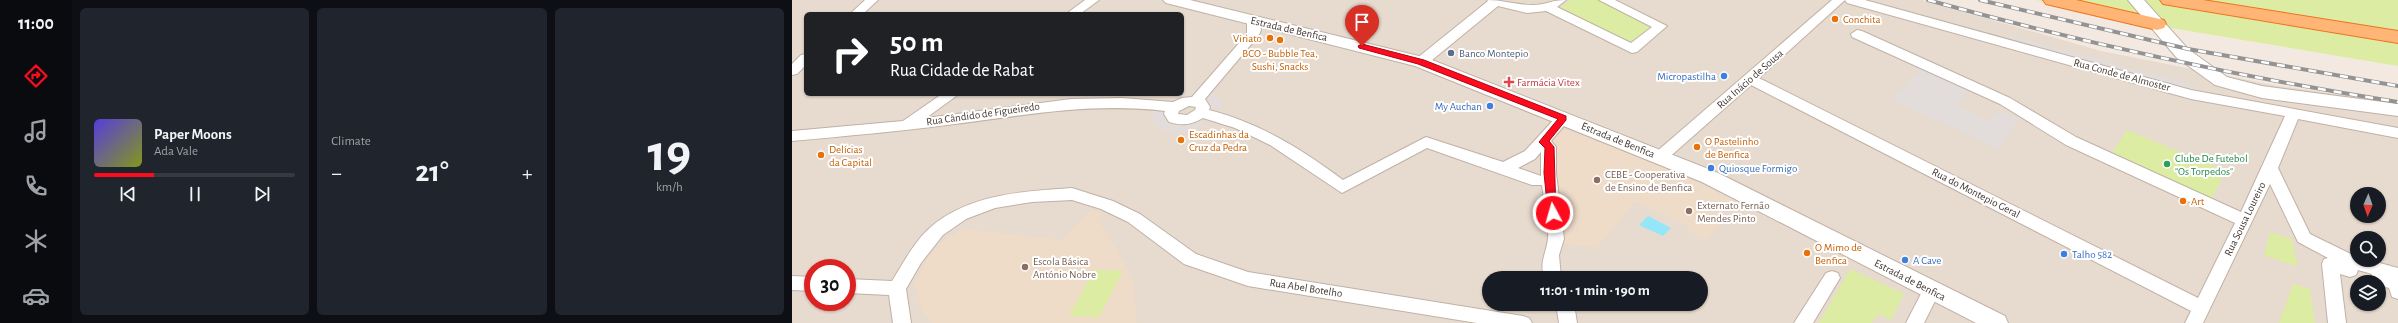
<!DOCTYPE html>
<html lang="en">
<head>
<meta charset="utf-8">
<style>
  body { margin:0; font-family:"Alegreya Sans",sans-serif; background:#20242c; color:#f1f3f6; height:100vh; display:flex; flex-direction:column; font-size:15px; white-space:nowrap }
  * { box-sizing:border-box; margin:0 }
  p { font-size:13px; color:#9ea1a6 }
  .icon { flex:none; width:22px; height:22px; fill:none; stroke:currentColor; stroke-width:2; stroke-linecap:round; stroke-linejoin:round }
  .map { position:relative; flex:1; overflow:hidden }
  .side { display:flex; flex-direction:column; gap:8px; padding:8px; background:#0d0f14; width:720px }
  .side>* { flex:none }
  .guide { position:absolute; left:12px; top:12px; width:380px; height:84px; border-radius:6px; box-shadow:0 1px 3px #0004; background:#202124; color:#fff; overflow:hidden }
  .needle { width:26px; rotate:182deg }
  .buttons { position:absolute; left:1558px; top:187px; display:grid; gap:8px }
  .buttons a { display:grid; place-items:center; width:36px; height:36px; border-radius:50%; background:#171b24; box-shadow:0 1px 3px #0004; font-size:20px }
  .speed { position:absolute; left:12px; top:259px; display:flex; gap:8px; font-size:20px; font-weight:700; text-align:center }
  .speed>* { display:grid; place-content:center; width:52px; height:52px; border-radius:50%; background:#171b24; box-shadow:0 1px 3px #0004; line-height:1 }
  .speed .limit { border:6px solid #d22; background:#fff; color:#111 }
  .pin { position:absolute; display:grid; place-items:center; width:34px; height:34px; color:#fff; margin:-41px -17px; border-radius:50% 50% 50% 0; rotate:-45deg; box-shadow:0 0 4px #0007 }
  .pin .icon { rotate:45deg }
  .me { position:absolute; width:44px; margin:-22px; rotate:354deg; stroke-linejoin:round; filter:drop-shadow(0 0 3px #0008) }
  .turn { display:flex; align-items:center; gap:14px; height:84px; padding:0 20px; font-size:18px }
  .turn .icon { width:52px; height:52px; stroke-width:2.5 }
  .turn b { display:block; font-size:28px; line-height:34px }
  .big { font-size:30px; font-weight:700; line-height:1.1 }
  .side .card { flex:1; display:flex; flex-direction:column; justify-content:center; gap:6px; min-width:0; padding:0 14px; border-radius:6px; background:#20242c }
  .side .dial { align-items:center; gap:0 }
  .dial b { font-size:52px; line-height:1 }
  .song { display:flex; align-items:center; gap:12px }
  .cover { width:48px; height:48px; border-radius:6px; background:linear-gradient(135deg,hsl(250 70% 55%),hsl(70 70% 35%)) }
  .played { height:4px; border-radius:2px; background:linear-gradient(90deg,#ff0b1e 30%,#363941 30%) }
  .keys { display:flex; justify-content:space-around; direction:ltr }
  .heat { display:flex; justify-content:space-between; align-items:center; font-size:22px; direction:ltr }
  .side .tiles { flex:1; display:grid; gap:8px; grid-template-columns:repeat(3,1fr) }
  .trip { position:absolute; left:690px; top:271px; width:226px; height:40px; border-radius:20px; background:#171b24; box-shadow:0 1px 3px #0004; font-weight:700; line-height:40px; text-align:center }
  main { display:flex; flex:1; min-height:0 }
  .tab-bar { display:flex; flex-direction:column; width:72px; justify-content:space-around; align-items:center; background:#090b0e; color:#9ea1a6 }
  .tab-bar .icon { width:28px; height:28px }
  .tab-bar .on { color:#ff0b1e }
  .tab-bar b { font-size:18px; color:#f1f3f6 }
  .map>svg:first-child { display:block }
  .residential { fill:#e7dace; fill-rule:evenodd }
  .education { fill:#eedbc8 }
  .green { fill:#dceda3 }
  .parking { fill:#e2ddda }
  .water { fill:#94e6f8 }
  .lines { fill:none; stroke-linecap:round; stroke-linejoin:round }
  .minor-casing { stroke:#c1b1a5; stroke-width:2 }
  .tertiary-casing { stroke:#c1b1a5; stroke-width:2 }
  .trunk-casing { stroke:#ef731e; stroke-width:2 }
  .minor { fill:#fff; fill-rule:evenodd }
  .tertiary { fill:#fff; fill-rule:evenodd }
  .trunk { fill:#ffb576; fill-rule:evenodd }
  .rail-casing { stroke:#939393; stroke-width:4 }
  .rail { stroke:#fff; stroke-width:2.5; stroke-dasharray:8; stroke-linecap:butt }
  .route { fill:#ff0b1e; stroke:#a60714 }
  .food-dot { fill:#e8710a; stroke:#fff; stroke-width:1.5 }
  .service-dot { fill:#5c6f8a; stroke:#fff; stroke-width:1.5 }
  .shop-dot { fill:#3f7fe0; stroke:#fff; stroke-width:1.5 }
  .health-dot { fill:#e0444e; stroke:#fff; stroke-width:1.5 }
  .leisure-dot { fill:#2e9e5b; stroke:#fff; stroke-width:1.5 }
  .education-dot { fill:#8d6e63; stroke:#fff; stroke-width:1.5 }
  .labels { text-anchor:middle; dominant-baseline:central; stroke-width:4; stroke-linejoin:round; paint-order:stroke }
  .food-label { font-size:11px; fill:#c56008; stroke:#fff; text-anchor:start }
  .street-label { font-size:11px; fill:#443831; stroke:#fff }
  .service-label { font-size:11px; fill:#4e5e75; stroke:#fff; text-anchor:start }
  .shop-label { font-size:11px; fill:#366cbe; stroke:#fff; text-anchor:start }
  .health-label { font-size:11px; fill:#be3a42; stroke:#fff; text-anchor:start }
  .leisure-label { font-size:11px; fill:#27864d; stroke:#fff; text-anchor:start }
  .education-label { font-size:11px; fill:#785e54; stroke:#fff; text-anchor:start }
</style>
</head>
<body>
<main>
<nav class="tab-bar">
<b>11:00</b>
<svg class="icon on" aria-label="directions" viewBox="0 0 24 24"><path d="M12 3l9 9-9 9-9-9zM9 14v-3h6M13 9l2 2-2 2"/></svg>
<svg class="icon" aria-label="music" viewBox="0 0 24 24"><path d="M9 18V5l10-2v13"/><circle cx="6" cy="18" r="3"/><circle cx="16" cy="16" r="3"/></svg>
<svg class="icon" aria-label="phone" viewBox="0 0 24 24"><path d="M5 4h4l2 5-3 2q2 4 5 5l2-3 5 2v4C11 20 4 13 5 4z"/></svg>
<svg class="icon" aria-label="climate" viewBox="0 0 24 24"><path d="M12 3v18M4 7l16 10M4 17L20 7"/></svg>
<svg class="icon" aria-label="car" viewBox="0 0 24 24"><path d="M5 17H2v-5l4-1 3-4h7l3 4 3 1v5h-3M9 17h6M6 11h13"/><circle cx="7" cy="17" r="2"/><circle cx="17" cy="17" r="2"/></svg>
</nav>
<section class="side">
<div class="tiles">
<div class="card">
<div class="song"><i class="cover"></i><div><b>Paper Moons</b><p>Ada Vale</p></div></div>
<div class="played"></div>
<div class="keys"><svg class="icon" aria-label="previous" viewBox="0 0 24 24"><path d="M18 5L8 12l10 7zM5 5v14"/></svg><svg class="icon" aria-label="pause" viewBox="0 0 24 24"><path d="M8 5v14M16 5v14"/></svg><svg class="icon" aria-label="next" viewBox="0 0 24 24"><path d="M6 5l10 7-10 7zM19 5v14"/></svg></div>
</div>
<div class="card"><p>Climate</p>
<div class="heat"><a>−</a><b class="big">21°</b><a>+</a></div>
</div>
<div class="card dial"><b>19</b><p>km/h</p></div>
</div>
</section>
<div class="map">
<svg width="1606" height="323" viewBox="0 0 1606 323">
  <rect width="100%" height="100%" fill="#f3e9e0"/>
  <path class="residential" d="M0 0H1130L1309 51 1481 85 1606 103V323H0ZM14 14H390V94H14ZM1565 194H1587V216H1565ZM1565 238H1587V260H1565ZM21 268H55V302H21ZM697 278H909V304H697ZM1565 282H1587V304H1565Z"/>
  <g class="education">
    <path d="M770 129 862 162 940 199 921 222 927 225 915 240 895 231 897 227 843 201 805 248 768 243 758 142Z"/>
    <path d="M299 210 311 213 307 220 341 277 345 323H140L131 313 122 284 136 257 151 241 171 229 270 240Z"/>
  </g>
  <g class="green">
    <path d="M778 0H807L858 22 860 30 843 41H831L765 10Z"/>
    <path d="M1244 0H1606V66L1379 28Z"/>
    <path d="M1335 130 1433 171 1419 201 1318 156Z"/>
    <path d="M1478 232 1500 239 1506 267 1472 255Z"/>
    <path d="M1058 269 1112 294 1099 320 1086 314 1080 323H1027Z"/>
    <path d="M302 270 331 271 307 317 277 316Z"/>
    <path d="M1501 284 1518 289 1523 323H1487Z"/>
  </g>
  <g class="parking">
    <path d="M1213 34 1397 84 1408 92 1219 41Z"/>
    <path d="M1131 67 1179 88 1164 106 1197 121 1207 110 1228 119 1206 149 1100 100Z"/>
    <path d="M423 93 429 100V108L418 109V102L414 98Z"/>
    <path d="M373 110 372 119 379 124 396 125 409 120 412 126 386 133 369 130 361 122 360 111Z"/>
  </g>
  <path class="water" d="M856 216 879 228 871 236 847 225Z"/>
  <g class="lines">
    <g class="minor-casing">
      <g id="minor">
        <path d="M73 0H86L71 14H58Z"/>
        <path d="M293 0H307L288 14H274Z"/>
        <path d="M695 0C711 0 725 5 741 5 753 5 760 0 774 0L765 7 839 43 860 27 807 0H823L875 26 845 52 840 53 754 11 735 13 706 6 634 65H624L622 62 624 59 696 1Z"/>
        <path d="M1040 0H1073L1399 90 1606 128V138L1506 119 1486 168 1518 234 1565 257V260H1577L1606 268V299L1600 297 1597 288 1587 285V282H1580L1578 278 1580 274 1566 270 1564 275 1558 277 1548 274 1554 323H1536L1530 264 1532 259 1536 258 1506 242 1478 184 1411 323H1393L1399 311 959 85 873 161H863L861 157 863 153ZM1053 0 1055 3 1399 99 1493 116 1449 212 1284 137 1218 98 1070 31 1065 30 1059 34 1060 37 1208 104 1274 145 1443 223 1406 298 967 78Z"/>
        <path d="M461 16 467 20 469 30 467 35 413 99 418 107 417 110C468 123 509 149 551 180L634 137 711 162 733 151 766 115H776L778 118 776 121 759 141 764 147V173L772 239 767 255 769 278H753C746 264 755 252 756 238 757 221 752 202 750 185H740L635 148 550 193 478 145 443 128 411 118C399 125 390 126 377 122L372 114 373 111C299 102 228 116 155 125 103 132 52 136 0 141V131L111 121 150 94H167L134 118 279 99 330 98 381 102 390 98 400 97 455 34V20ZM397 106 404 107 403 110 395 115 386 114 387 111ZM749 152V176L726 168 743 159Z"/>
        <path d="M14 54V65L5 74 0 75V64L9 55Z"/>
        <path d="M280 188 321 201 348 214 404 254 456 272 731 316 737 318 740 323H685L456 286 392 264 336 222 309 209 280 200 240 202 203 208 174 219 151 235 129 263 114 289 119 323H101L97 295 55 293V279L100 281C112 262 123 240 140 226 178 194 233 191 280 188Z"/>
        <path d="M1040 271 1046 273 1048 278 1021 323H1002L1034 273Z"/>
        <path d="M0 276 21 277V291L0 290Z"/>
        <path d="M1139 284 1145 286 1148 291 1132 323H1114L1133 286Z"/>
        <path d="M764 304H782L785 323H767Z"/>
      </g>
    </g>
    <g class="tertiary-casing">
      <g id="tertiary">
        <path d="M371 0H398L635 58 924 172 1213 316 1216 323H1184L910 182 623 66 374 3Z"/>
        <path d="M1336 0H1352L1396 49 1435 77 1470 86 1606 104V116L1470 98 1423 85 1384 57Z"/>
      </g>
    </g>
    <g class="trunk-casing">
      <g id="trunk">
        <path d="M1251 0H1284L1372 20 1374 24 1372 28 1365 30 1254 4Z"/>
        <path d="M1368 0H1411L1606 31V43L1377 5 1371 4Z"/>
      </g>
    </g>
    <use href="#minor" class="minor"/>
    <use href="#tertiary" class="tertiary"/>
    <use href="#trunk" class="trunk"/>
    <g class="rail-casing">
      <g id="rail">
        <path d="M1136 0C1291 43 1447 77 1606 102"/>
        <path d="M1188 0 1396 49 1606 86"/>
      </g>
    </g>
    <use href="#rail" class="rail"/>
  </g>
  <path class="route" d="M570 44 632 60 774 116V120L757 141 762 147 764 215H757L756 213 752 173 753 148 747 142 766 119 626 64 567 48 566 46Z"/>
  <g class="food-dot">
    <circle cx="1043" cy="19" r="4"/>
    <circle cx="478" cy="38" r="4"/>
    <circle cx="488" cy="40" r="4"/>
    <circle cx="389" cy="140" r="4"/>
    <circle cx="905" cy="147" r="4"/>
    <circle cx="29" cy="155" r="4"/>
    <circle cx="1391" cy="201" r="4"/>
    <circle cx="1015" cy="253" r="4"/>
  </g>
  <circle class="service-dot" cx="659" cy="53" r="4"/>
  <g class="shop-dot">
    <circle cx="932" cy="76" r="4"/>
    <circle cx="698" cy="106" r="4"/>
    <circle cx="919" cy="168" r="4"/>
    <circle cx="1272" cy="254" r="4"/>
    <circle cx="1113" cy="260" r="4"/>
  </g>
  <path class="health-dot" d="M715 76h4v4h4v4h-4v4h-4v-4h-4v-4h4z"/>
  <circle class="leisure-dot" cx="1375" cy="164" r="4"/>
  <g class="education-dot">
    <circle cx="805" cy="180" r="4"/>
    <circle cx="897" cy="211" r="4"/>
    <circle cx="233" cy="267" r="4"/>
  </g>
  <g class="labels">
    <g class="food-label">
      <text x="1051" y="19">Conchita</text>
      <text x="470" y="38" text-anchor="end">Viriato</text>
      <text x="488" y="53" text-anchor="middle">BCO - Bubble Tea,<tspan x="488" dy="13">Sushi, Snacks</tspan></text>
      <text x="397" y="134">Escadinhas da<tspan x="397" dy="13">Cruz da Pedra</tspan></text>
      <text x="913" y="141">O Pastelinho<tspan x="913" dy="13">de Benfica</tspan></text>
      <text x="37" y="149">Delícias<tspan x="37" dy="13">da Capital</tspan></text>
      <text x="1399" y="201">Art</text>
      <text x="1023" y="247">O Mimo de<tspan x="1023" dy="13">Benfica</tspan></text>
    </g>
    <g class="street-label">
      <text transform="translate(497 29) rotate(13)">Estrada de Benfica</text>
      <text transform="translate(1330 75) rotate(15)">Rua Conde de Almoster</text>
      <text transform="translate(958 79) rotate(-41)">Rua Inácio de Sousa</text>
      <text transform="translate(191 114) rotate(-8)">Rua Cândido de Figueiredo</text>
      <text transform="translate(826 140) rotate(22)">Estrada de Benfica</text>
      <text transform="translate(1184 193) rotate(27)">Rua do Montepio Geral</text>
      <text transform="translate(1453 219) rotate(-64)">Rua Sousa Loureiro</text>
      <text transform="translate(1118 280) rotate(27)">Estrada de Benfica</text>
      <text transform="translate(514 288) rotate(9)">Rua Abel Botelho</text>
    </g>
    <g class="service-label">
      <text x="667" y="53">Banco Montepio</text>
    </g>
    <g class="shop-label">
      <text x="924" y="76" text-anchor="end">Micropastilha</text>
      <text x="690" y="106" text-anchor="end">My Auchan</text>
      <text x="927" y="168">Quiosque Formigo</text>
      <text x="1280" y="254">Talho 582</text>
      <text x="1121" y="260">A Cave</text>
    </g>
    <g class="health-label">
      <text x="725" y="82">Farmácia Vitex</text>
    </g>
    <g class="leisure-label">
      <text x="1383" y="158">Clube De Futebol<tspan x="1383" dy="13">"Os Torpedos"</tspan></text>
    </g>
    <g class="education-label">
      <text x="813" y="174">CEBE - Cooperativa<tspan x="813" dy="13">de Ensino de Benfica</tspan></text>
      <text x="905" y="205">Externato Fernão<tspan x="905" dy="13">Mendes Pinto</tspan></text>
      <text x="241" y="261">Escola Básica<tspan x="241" dy="13">António Nobre</tspan></text>
    </g>
  </g>
</svg>
<div class="buttons">
<a><svg class="needle" viewBox="-14 -14 28 28"><path d="M0-13l5 13h-10z" fill="#e53935"/><path d="M0 13l5-13h-10z" fill="#9ea1a6"/></svg></a>
<a><svg class="icon" aria-label="search" viewBox="0 0 24 24"><circle cx="10" cy="10" r="6"/><path d="M15 15l6 6"/></svg></a>
<a><svg class="icon" aria-label="layers" viewBox="0 0 24 24"><path d="M12 4l9 5-9 5-9-5zM3 14l9 5 9-5"/></svg></a>
</div>
<div class="speed"><div class="limit">30</div></div>
<div class="pin" style="left:570px;top:46px;background:#d93025"><svg class="icon" aria-label="arrive" viewBox="0 0 24 24"><path d="M6 21V4h12l-3 4 3 4H6"/></svg></div>
<svg class="me" style="left:761px;top:213px" viewBox="-20 -20 40 40"><circle r="17" fill="#ff0b1e" stroke="#fff" stroke-width="3"/><path d="M0-11L8 9 0 5-8 9z" fill="#fff"/></svg>
<div class="trip">11:01 · 1 min · 190 m</div>
<div class="guide">
<div class="turn"><svg class="icon" aria-label="right" viewBox="0 0 24 24"><path d="M7 20v-9h11M14 6l5 5-5 5"/></svg><div><b>50 m</b>Rua Cidade de Rabat</div></div>
</div>
</div>
</main>
</body>
</html>
